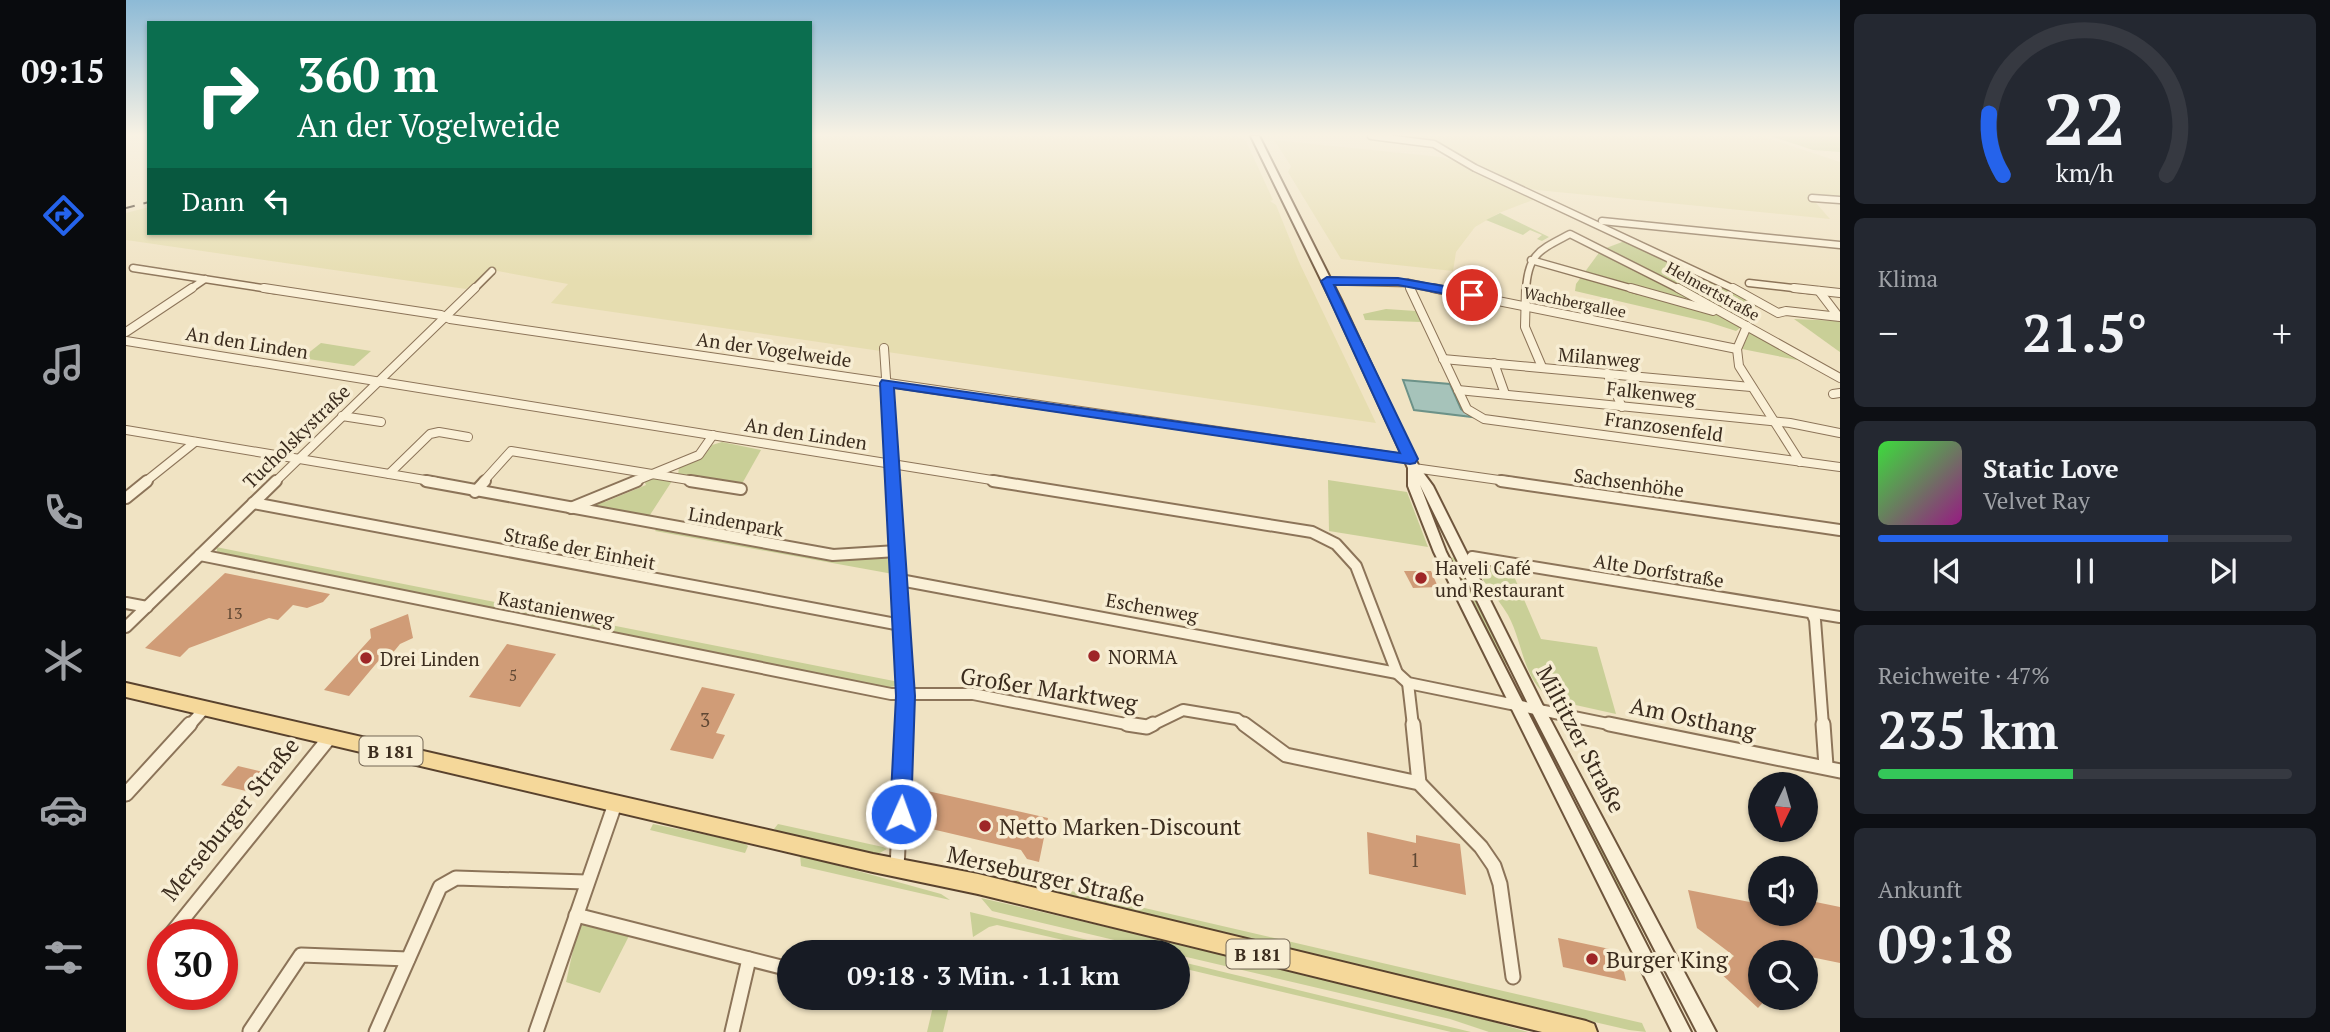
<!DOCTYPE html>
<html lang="de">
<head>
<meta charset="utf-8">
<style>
  body { margin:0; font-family:"PT Serif",serif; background:#242831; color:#f1f3f6; height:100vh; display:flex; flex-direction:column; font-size:26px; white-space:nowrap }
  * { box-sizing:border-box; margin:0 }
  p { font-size:23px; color:#9ea1a6 }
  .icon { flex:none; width:38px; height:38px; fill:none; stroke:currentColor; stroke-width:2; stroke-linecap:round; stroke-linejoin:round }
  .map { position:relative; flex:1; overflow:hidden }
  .drawer { display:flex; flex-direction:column; gap:14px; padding:14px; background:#0d0f14; width:490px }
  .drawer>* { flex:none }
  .banner { position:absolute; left:21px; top:21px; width:665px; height:214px; border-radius:0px; box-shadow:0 2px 5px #0004; background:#0b6e4f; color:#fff; overflow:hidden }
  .needle { width:46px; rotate:185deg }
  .tools { position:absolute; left:1622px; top:772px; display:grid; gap:14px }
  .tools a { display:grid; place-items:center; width:70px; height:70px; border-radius:50%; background:#171b24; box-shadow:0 2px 5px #0004; font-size:35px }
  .speed { position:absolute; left:21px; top:919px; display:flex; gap:14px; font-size:35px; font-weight:700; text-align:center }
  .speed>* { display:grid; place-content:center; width:91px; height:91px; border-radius:50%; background:#171b24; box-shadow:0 2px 5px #0004; line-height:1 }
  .speed .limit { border:10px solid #d22; background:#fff; color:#111 }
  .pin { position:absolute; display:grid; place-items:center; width:60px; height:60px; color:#fff; margin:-30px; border:4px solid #fff; border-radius:50%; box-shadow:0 2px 7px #0007 }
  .me { position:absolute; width:77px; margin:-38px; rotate:2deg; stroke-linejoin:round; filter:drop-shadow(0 0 5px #0008) }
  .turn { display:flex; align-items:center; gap:24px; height:147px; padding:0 35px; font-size:32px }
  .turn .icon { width:91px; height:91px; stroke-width:2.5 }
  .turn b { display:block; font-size:49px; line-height:60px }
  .then { display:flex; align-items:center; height:66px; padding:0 35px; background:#0003; gap:14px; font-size:26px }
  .big { font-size:52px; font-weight:700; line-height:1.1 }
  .drawer .card { flex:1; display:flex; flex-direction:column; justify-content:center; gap:10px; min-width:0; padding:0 24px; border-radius:10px; background:#242831 }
  .drawer .dial { align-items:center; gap:0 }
  .dial svg { height:182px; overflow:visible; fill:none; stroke:#363941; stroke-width:7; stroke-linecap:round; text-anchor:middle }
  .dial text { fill:#f1f3f6; stroke:none }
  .song { display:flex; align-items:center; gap:21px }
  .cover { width:84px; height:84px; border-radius:10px; background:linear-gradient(135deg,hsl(120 70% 55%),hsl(310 70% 35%)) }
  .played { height:7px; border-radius:4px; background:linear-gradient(90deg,#2563eb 70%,#363941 70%) }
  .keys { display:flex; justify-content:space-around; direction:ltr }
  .heat { display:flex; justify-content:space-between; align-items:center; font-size:38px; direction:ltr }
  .charge { height:10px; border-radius:5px; background:linear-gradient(90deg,#34c759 47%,#363941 0) }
  .trip { position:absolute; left:651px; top:940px; width:413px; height:70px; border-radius:35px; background:#171b24; box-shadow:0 2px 5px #0004; font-weight:700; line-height:70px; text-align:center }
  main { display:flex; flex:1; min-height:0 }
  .tabs { display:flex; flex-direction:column; width:126px; justify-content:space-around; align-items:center; background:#090b0e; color:#9ea1a6 }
  .tabs .icon { width:49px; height:49px }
  .tabs .selected { color:#2563eb }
  .tabs b { font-size:32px; color:#f1f3f6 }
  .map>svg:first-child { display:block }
  .farmland { fill:#e6ddb0 }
  .green { fill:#c9cf97 }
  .water { fill:#a6c3ba; stroke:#6c9288; stroke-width:2 }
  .building { fill:#d09c77 }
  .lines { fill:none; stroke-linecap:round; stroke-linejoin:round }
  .street-far3-casing { stroke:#8c7459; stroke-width:9 }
  .street-far2-casing { stroke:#8c7459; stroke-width:10 }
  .street-far1-casing { stroke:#8c7459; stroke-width:14 }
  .street-casing { stroke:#8c7459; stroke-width:17 }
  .secondary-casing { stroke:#6e553c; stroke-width:4 }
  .primary-casing { stroke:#59422d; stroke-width:4 }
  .street-far3 { stroke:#faf0d7; stroke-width:6 }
  .street-far2 { stroke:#faf0d7; stroke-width:8 }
  .street-far1 { stroke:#faf0d7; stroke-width:10 }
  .street { stroke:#faf0d7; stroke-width:13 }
  .secondary { fill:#faf0d7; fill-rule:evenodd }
  .primary { fill:#f5d89a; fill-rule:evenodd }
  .rail { stroke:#3b2c1e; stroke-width:2; stroke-dasharray:9 9; stroke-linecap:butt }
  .route { fill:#2563eb; stroke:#184099; stroke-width:2 }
  .poi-dot { fill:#9e2627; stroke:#f7edd3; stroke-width:2.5 }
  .labels { text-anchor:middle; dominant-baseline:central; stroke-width:7; stroke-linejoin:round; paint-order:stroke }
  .far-street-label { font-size:16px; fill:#3b2c1e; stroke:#f7edd3 }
  .number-label { font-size:16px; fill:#604834 }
  .shield { fill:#f7edd3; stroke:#736654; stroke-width:2 }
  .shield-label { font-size:18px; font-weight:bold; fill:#3b2c1e }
  .street-label { font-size:19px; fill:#3b2c1e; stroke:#f7edd3 }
  .poi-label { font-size:19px; fill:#3b2c1e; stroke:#f7edd3; text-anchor:start }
  .near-number-label { font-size:19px; fill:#604834 }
  .near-street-label { font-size:23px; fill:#3b2c1e; stroke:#f7edd3 }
  .near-poi-label { font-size:23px; fill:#3b2c1e; stroke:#f7edd3; text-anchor:start }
</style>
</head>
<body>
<main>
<nav class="tabs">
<b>09:15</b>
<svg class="icon selected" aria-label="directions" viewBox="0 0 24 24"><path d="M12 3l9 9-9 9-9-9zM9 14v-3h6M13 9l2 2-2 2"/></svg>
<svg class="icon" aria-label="music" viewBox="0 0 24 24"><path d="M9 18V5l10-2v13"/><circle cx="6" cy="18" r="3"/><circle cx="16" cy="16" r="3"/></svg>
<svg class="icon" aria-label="phone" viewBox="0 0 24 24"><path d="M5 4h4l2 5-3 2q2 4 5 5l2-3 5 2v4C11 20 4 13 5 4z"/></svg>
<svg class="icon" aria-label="climate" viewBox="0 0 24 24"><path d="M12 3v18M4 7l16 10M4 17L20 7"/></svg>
<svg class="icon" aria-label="car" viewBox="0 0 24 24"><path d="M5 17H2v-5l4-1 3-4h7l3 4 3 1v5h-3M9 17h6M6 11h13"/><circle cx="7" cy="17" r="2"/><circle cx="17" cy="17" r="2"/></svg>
<svg class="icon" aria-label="filters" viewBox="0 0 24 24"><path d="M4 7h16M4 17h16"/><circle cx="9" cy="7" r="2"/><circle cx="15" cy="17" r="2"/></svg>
</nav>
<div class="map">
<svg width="1714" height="1032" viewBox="0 0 1714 1032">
  <rect width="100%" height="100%" fill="#f0e3c3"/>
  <g class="farmland">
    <path d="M684 136H1117L1114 137 1120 141 1147 200 1144 201 1150 205 1173 262 1250 423 425 303 442 284 366 270 340 289 0 240V213L23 207V233H684Z"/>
    <path d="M1266 136H1635L1714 162V198L1684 196 1704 219 1401 189 1365 173 1307 141Z"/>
    <path d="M1148 140 1315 157 1333 162 1412 198 1373 213 1349 227 1330 252 1327 271 1215 259 1162 172 1165 166Z"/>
  </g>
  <g class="green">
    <path d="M1644 136H1714V152L1687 150Z"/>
    <path d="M1374 213 1423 237 1416 241 1411 239 1416 235 1404 230 1397 235 1360 220Z"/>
    <path d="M1504 239 1635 305 1609 313 1622 322 1610 331 1582 322 1449 291 1450 284 1475 250Z"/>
    <path d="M1260 309 1290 311 1295 322 1239 320 1237 314Z"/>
    <path d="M1668 319 1714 321V352L1711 350Z"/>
    <path d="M1624 331 1686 363 1616 349Z"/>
    <path d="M195 343 245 351 228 366 176 358Z"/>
    <path d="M596 442 635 450 617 482 599 484 552 475 553 467 578 456 586 445Z"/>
    <path d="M527 478 546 481 522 518 469 508V502L476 499 479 502 520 485 518 481Z"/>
    <path d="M1202 480 1281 492 1302 547 1203 531Z"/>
    <path d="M532 527 760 557 766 563 767 574 529 531Z"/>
    <path d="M90 547 773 682 769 686 760 688 92 554Z"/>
    <path d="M1322 557 1330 558 1384 665H1380Z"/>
    <path d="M1346 561 1384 567 1415 639 1471 647 1490 714 1427 700C1396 681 1398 644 1382 615 1370 595 1355 581 1346 561Z"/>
    <path d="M1418 750H1422L1456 814 1472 837 1560 1005H1557Z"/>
    <path d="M527 824 616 842 622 846 619 853 524 830Z"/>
    <path d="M652 824 757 847 761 849 750 855 663 837 648 829Z"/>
    <path d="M674 855 815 894 824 900 675 866Z"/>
    <path d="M880 876 1516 1023 1520 1032 1503 1030 911 893 880 879Z"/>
    <path d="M855 898 1282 997 1402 1032H1363L1324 1019 1052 955V952H1039L866 911Z"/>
    <path d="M844 912 1004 950 1014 952H990L871 925 863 927 847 937Z"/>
    <path d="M462 922 504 934 474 993 440 982 452 928Z"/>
    <path d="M1052 961 1345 1032H1325L1060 969 1052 967Z"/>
    <path d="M809 998H825L817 1032H801Z"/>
  </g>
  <path class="water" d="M1277 380 1324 384 1335 409 1346 417 1288 410Z"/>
  <g class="building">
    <path d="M1278 571H1305L1312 587 1287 588Z"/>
    <path d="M99 573 204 594 197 602 181 608 167 605 152 620 143 618 63 648 54 657 19 648Z"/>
    <path d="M282 614 287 638 274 644 265 655 259 653 223 696 198 690 245 638 244 629Z"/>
    <path d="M381 644 430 654 394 707 343 697Z"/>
    <path d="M576 687 609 694 590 733 599 735 587 759 544 750Z"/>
    <path d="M112 766 137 772 120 791 95 785Z"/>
    <path d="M797 790 922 818 913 862 901 859 895 850 797 827 805 800 794 798Z"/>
    <path d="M1241 832 1290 843V835L1334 844 1340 895 1243 874Z"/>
    <path d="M1562 890 1634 904V914H1680V900L1714 907V963L1680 956V952H1634V998H1641L1632 1008 1592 971 1608 956 1571 928Z"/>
    <path d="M1432 938 1493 951 1500 981 1437 967Z"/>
  </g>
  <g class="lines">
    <g class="street-far3-casing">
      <g id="street-far3">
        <path d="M1245 136 1308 144 1349 168 1610 290"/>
        <path d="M1686 198 1714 200"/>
        <path d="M1476 221 1714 245"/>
        <path d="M1405 260 1511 290"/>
        <path d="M7 268 149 290"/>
        <path d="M1201 281 1282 283 1285 290"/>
        <path d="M1282 283 1315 290"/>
        <path d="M1623 283 1684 290"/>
        <path d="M63 290 79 279"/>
        <path d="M347 290 366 271"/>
        <path d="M1400 290C1402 253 1414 250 1444 234L1555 290"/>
      </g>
    </g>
    <g class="street-far2-casing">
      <g id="street-far2">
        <path d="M138 288 315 315 324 319 1284 459"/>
        <path d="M1284 288 1341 409 1358 419 1714 467"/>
        <path d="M1307 288 1611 349"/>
        <path d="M1400 288 1399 327 1416 367"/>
        <path d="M1505 288 1587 311"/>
        <path d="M1552 288 1714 378"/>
        <path d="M1607 288 1652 313 1660 311 1714 317"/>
        <path d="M1668 288 1714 293"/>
        <path d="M1693 291 1712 316"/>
        <path d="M1621 326 1611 349 1613 366 1674 462"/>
        <path d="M0 332 66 288"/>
        <path d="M0 341 878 482"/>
        <path d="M758 348 767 482"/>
        <path d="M1317 359 1625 387"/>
        <path d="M1368 363 1379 394"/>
        <path d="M1481 373 1496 407"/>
        <path d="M1332 390 1664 423 1714 433"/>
        <path d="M1707 394 1714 393"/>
        <path d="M216 416 255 422"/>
        <path d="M0 430 311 482"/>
        <path d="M1288 468 1387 482"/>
        <path d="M263 474 304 434 313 432 342 437"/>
        <path d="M19 482 69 442"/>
        <path d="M149 482 349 288"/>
        <path d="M357 482 385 451 575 482"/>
        <path d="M507 482 573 455 587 435"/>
      </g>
    </g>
    <g class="street-far1-casing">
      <g id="street-far1">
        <path d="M300 481 707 555 771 551"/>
        <path d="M564 481 615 489"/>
        <path d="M767 481 779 696 778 726"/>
        <path d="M867 481 1186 532 1210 544 1230 566 1271 673 1282 683 1492 726"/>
        <path d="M1375 481 1714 530"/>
        <path d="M349 492 359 481"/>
        <path d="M0 498 21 481"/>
        <path d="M127 503 775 625"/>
        <path d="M445 508 511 481"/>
        <path d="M74 555 765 694H847L1010 726"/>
        <path d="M1346 557 1714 617"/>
        <path d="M774 580 1271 673"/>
        <path d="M0 603 21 607"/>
        <path d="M1686 613 1689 620 1697 726"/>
        <path d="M0 627 150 481"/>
        <path d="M1282 683 1287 726"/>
        <path d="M63 726 79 708"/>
        <path d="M1024 726 1057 710 1111 719 1120 726"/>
      </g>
    </g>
    <g class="street-casing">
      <g id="street">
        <path d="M1001 724 1021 727 1027 724"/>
        <path d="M1118 724 1160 755 1293 783 1355 847 1368 866 1374 884 1387 977"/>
        <path d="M1287 724 1293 783"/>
        <path d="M1483 724 1714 771"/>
        <path d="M1697 724 1700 766"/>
        <path d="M0 794 64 724"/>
        <path d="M771 868 778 724"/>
        <path d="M450 915 663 969"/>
        <path d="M45 934 204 737"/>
        <path d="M779 998 785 999"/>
        <path d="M124 1031 175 955 282 959"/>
        <path d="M250 1032 314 887 330 878 460 882"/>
        <path d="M410 1032 489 804"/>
        <path d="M606 1032 623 959"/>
      </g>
    </g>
    <g class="secondary-casing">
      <path id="secondary" d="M1125 136H1133L1216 302 1293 467 1307 486 1416 704 1590 1032H1571L1406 712 1294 485 1320 552 1565 1032H1546L1308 552 1282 486V468L1206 302Z"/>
    </g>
    <g class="primary-casing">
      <path id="primary" d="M0 683 747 854 852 874 1460 1021 1468 1024 1471 1032H1416L852 894 747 872 0 697Z"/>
    </g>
    <use href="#street-far3" class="street-far3"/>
    <use href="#street-far2" class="street-far2"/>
    <use href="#street-far1" class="street-far1"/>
    <use href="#street" class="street"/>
    <use href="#secondary" class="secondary"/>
    <use href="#primary" class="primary"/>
    <path class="rail" d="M0 208 23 202"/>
  </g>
  <linearGradient id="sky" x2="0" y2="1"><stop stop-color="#8dbad6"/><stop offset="0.48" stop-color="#f8f2e4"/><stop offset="1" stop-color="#f8f2e4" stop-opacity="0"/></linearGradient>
  <rect width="1714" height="281" fill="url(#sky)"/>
  <path class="route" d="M1201 277 1272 278 1346 291 1352 295 1346 299 1272 285H1208L1292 459 1289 463 1284 464 768 388 789 696 785 814 782 821 775 824 767 821 764 814 770 696 754 383 756 380 1274 453 1195 281Z"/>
  <g class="poi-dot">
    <circle cx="1295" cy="578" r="7"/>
    <circle cx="968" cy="656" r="7"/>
    <circle cx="240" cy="658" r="7"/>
    <circle cx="859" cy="826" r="7"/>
    <circle cx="1466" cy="959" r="7"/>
  </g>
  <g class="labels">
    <g class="far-street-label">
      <text transform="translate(1587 291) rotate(29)">Helmertstraße</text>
      <text transform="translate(1449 302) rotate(11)">Wachbergallee</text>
    </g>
    <g class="number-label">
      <text x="108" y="613">13</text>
      <text x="387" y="675">5</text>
    </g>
    <g class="shield">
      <rect x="233.5" y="736.5" width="63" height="29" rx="5"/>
      <rect x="1100.5" y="939.5" width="63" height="29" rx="5"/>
    </g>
    <g class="shield-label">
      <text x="265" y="751">B 181</text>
      <text x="1132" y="954">B 181</text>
    </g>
    <g class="street-label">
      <text transform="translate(121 342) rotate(9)">An den Linden</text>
      <text transform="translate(648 349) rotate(8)">An der Vogelweide</text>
      <text transform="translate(1473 357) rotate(5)">Milanweg</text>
      <text transform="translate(1525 392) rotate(6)">Falkenweg</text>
      <text transform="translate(1538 426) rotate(8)">Franzosenfeld</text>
      <text transform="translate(680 433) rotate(9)">An den Linden</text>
      <text transform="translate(170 436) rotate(-44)">Tucholskystraße</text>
      <text transform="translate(1503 482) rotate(8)">Sachsenhöhe</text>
      <text transform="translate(610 521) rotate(10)">Lindenpark</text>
      <text transform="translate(454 548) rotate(11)">Straße der Einheit</text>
      <text transform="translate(1533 570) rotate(9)">Alte Dorfstraße</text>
      <text transform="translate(1026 607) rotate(10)">Eschenweg</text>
      <text transform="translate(430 608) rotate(11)">Kastanienweg</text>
    </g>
    <g class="poi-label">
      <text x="1309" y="567">Haveli Café<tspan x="1309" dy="22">und Restaurant</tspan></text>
      <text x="982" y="656">NORMA</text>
      <text x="254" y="658">Drei Linden</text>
    </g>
    <g class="near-number-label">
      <text x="579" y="719">3</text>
      <text x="1289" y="859">1</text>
    </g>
    <g class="near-street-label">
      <text transform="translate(923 689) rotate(9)">Großer Marktweg</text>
      <text transform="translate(1567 718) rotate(12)">Am Osthang</text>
      <text transform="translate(1455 739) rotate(62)">Miltitzer Straße</text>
      <text transform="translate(104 819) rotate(-51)">Merseburger Straße</text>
      <text transform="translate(920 876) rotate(13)">Merseburger Straße</text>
    </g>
    <g class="near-poi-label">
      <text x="873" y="826">Netto Marken-Discount</text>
      <text x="1480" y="959">Burger King</text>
    </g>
  </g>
</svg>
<div class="tools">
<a><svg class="needle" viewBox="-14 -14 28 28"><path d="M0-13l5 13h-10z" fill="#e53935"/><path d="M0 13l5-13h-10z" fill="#9ea1a6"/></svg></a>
<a><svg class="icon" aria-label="sound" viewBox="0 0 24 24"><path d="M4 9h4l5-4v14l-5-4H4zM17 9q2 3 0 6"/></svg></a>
<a><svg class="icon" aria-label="search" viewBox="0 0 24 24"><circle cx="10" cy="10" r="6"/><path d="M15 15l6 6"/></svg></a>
</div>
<div class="speed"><div class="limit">30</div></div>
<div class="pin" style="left:1346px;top:295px;background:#d93025"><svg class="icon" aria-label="arrive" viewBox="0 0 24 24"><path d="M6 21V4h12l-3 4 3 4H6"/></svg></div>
<svg class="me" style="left:775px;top:814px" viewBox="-20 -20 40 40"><circle r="17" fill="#2563eb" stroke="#fff" stroke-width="3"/><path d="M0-11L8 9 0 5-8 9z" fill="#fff"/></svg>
<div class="trip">09:18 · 3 Min. · 1.1 km</div>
<div class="banner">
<div class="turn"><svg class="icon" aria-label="right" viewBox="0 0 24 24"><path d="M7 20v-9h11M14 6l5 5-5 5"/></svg><div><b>360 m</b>An der Vogelweide</div></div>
<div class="then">Dann<svg class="icon" aria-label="left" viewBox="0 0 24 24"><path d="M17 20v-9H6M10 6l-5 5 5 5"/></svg></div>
</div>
</div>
<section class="drawer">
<div class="card dial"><svg viewBox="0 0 100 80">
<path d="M14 69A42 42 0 1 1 86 69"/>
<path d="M14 69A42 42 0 0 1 8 42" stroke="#2563eb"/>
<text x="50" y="56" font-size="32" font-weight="700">22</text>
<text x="50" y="72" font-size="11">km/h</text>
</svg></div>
<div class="card"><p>Klima</p>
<div class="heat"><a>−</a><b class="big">21.5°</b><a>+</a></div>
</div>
<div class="card">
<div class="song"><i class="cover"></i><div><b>Static Love</b><p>Velvet Ray</p></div></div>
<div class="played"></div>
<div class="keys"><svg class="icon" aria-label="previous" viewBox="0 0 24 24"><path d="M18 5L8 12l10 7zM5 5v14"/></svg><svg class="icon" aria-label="pause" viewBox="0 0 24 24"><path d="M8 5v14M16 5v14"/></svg><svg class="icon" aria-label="next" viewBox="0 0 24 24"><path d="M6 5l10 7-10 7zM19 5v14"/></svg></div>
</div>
<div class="card"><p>Reichweite · 47%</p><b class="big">235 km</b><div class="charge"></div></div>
<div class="card"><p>Ankunft</p><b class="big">09:18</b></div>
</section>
</main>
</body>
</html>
